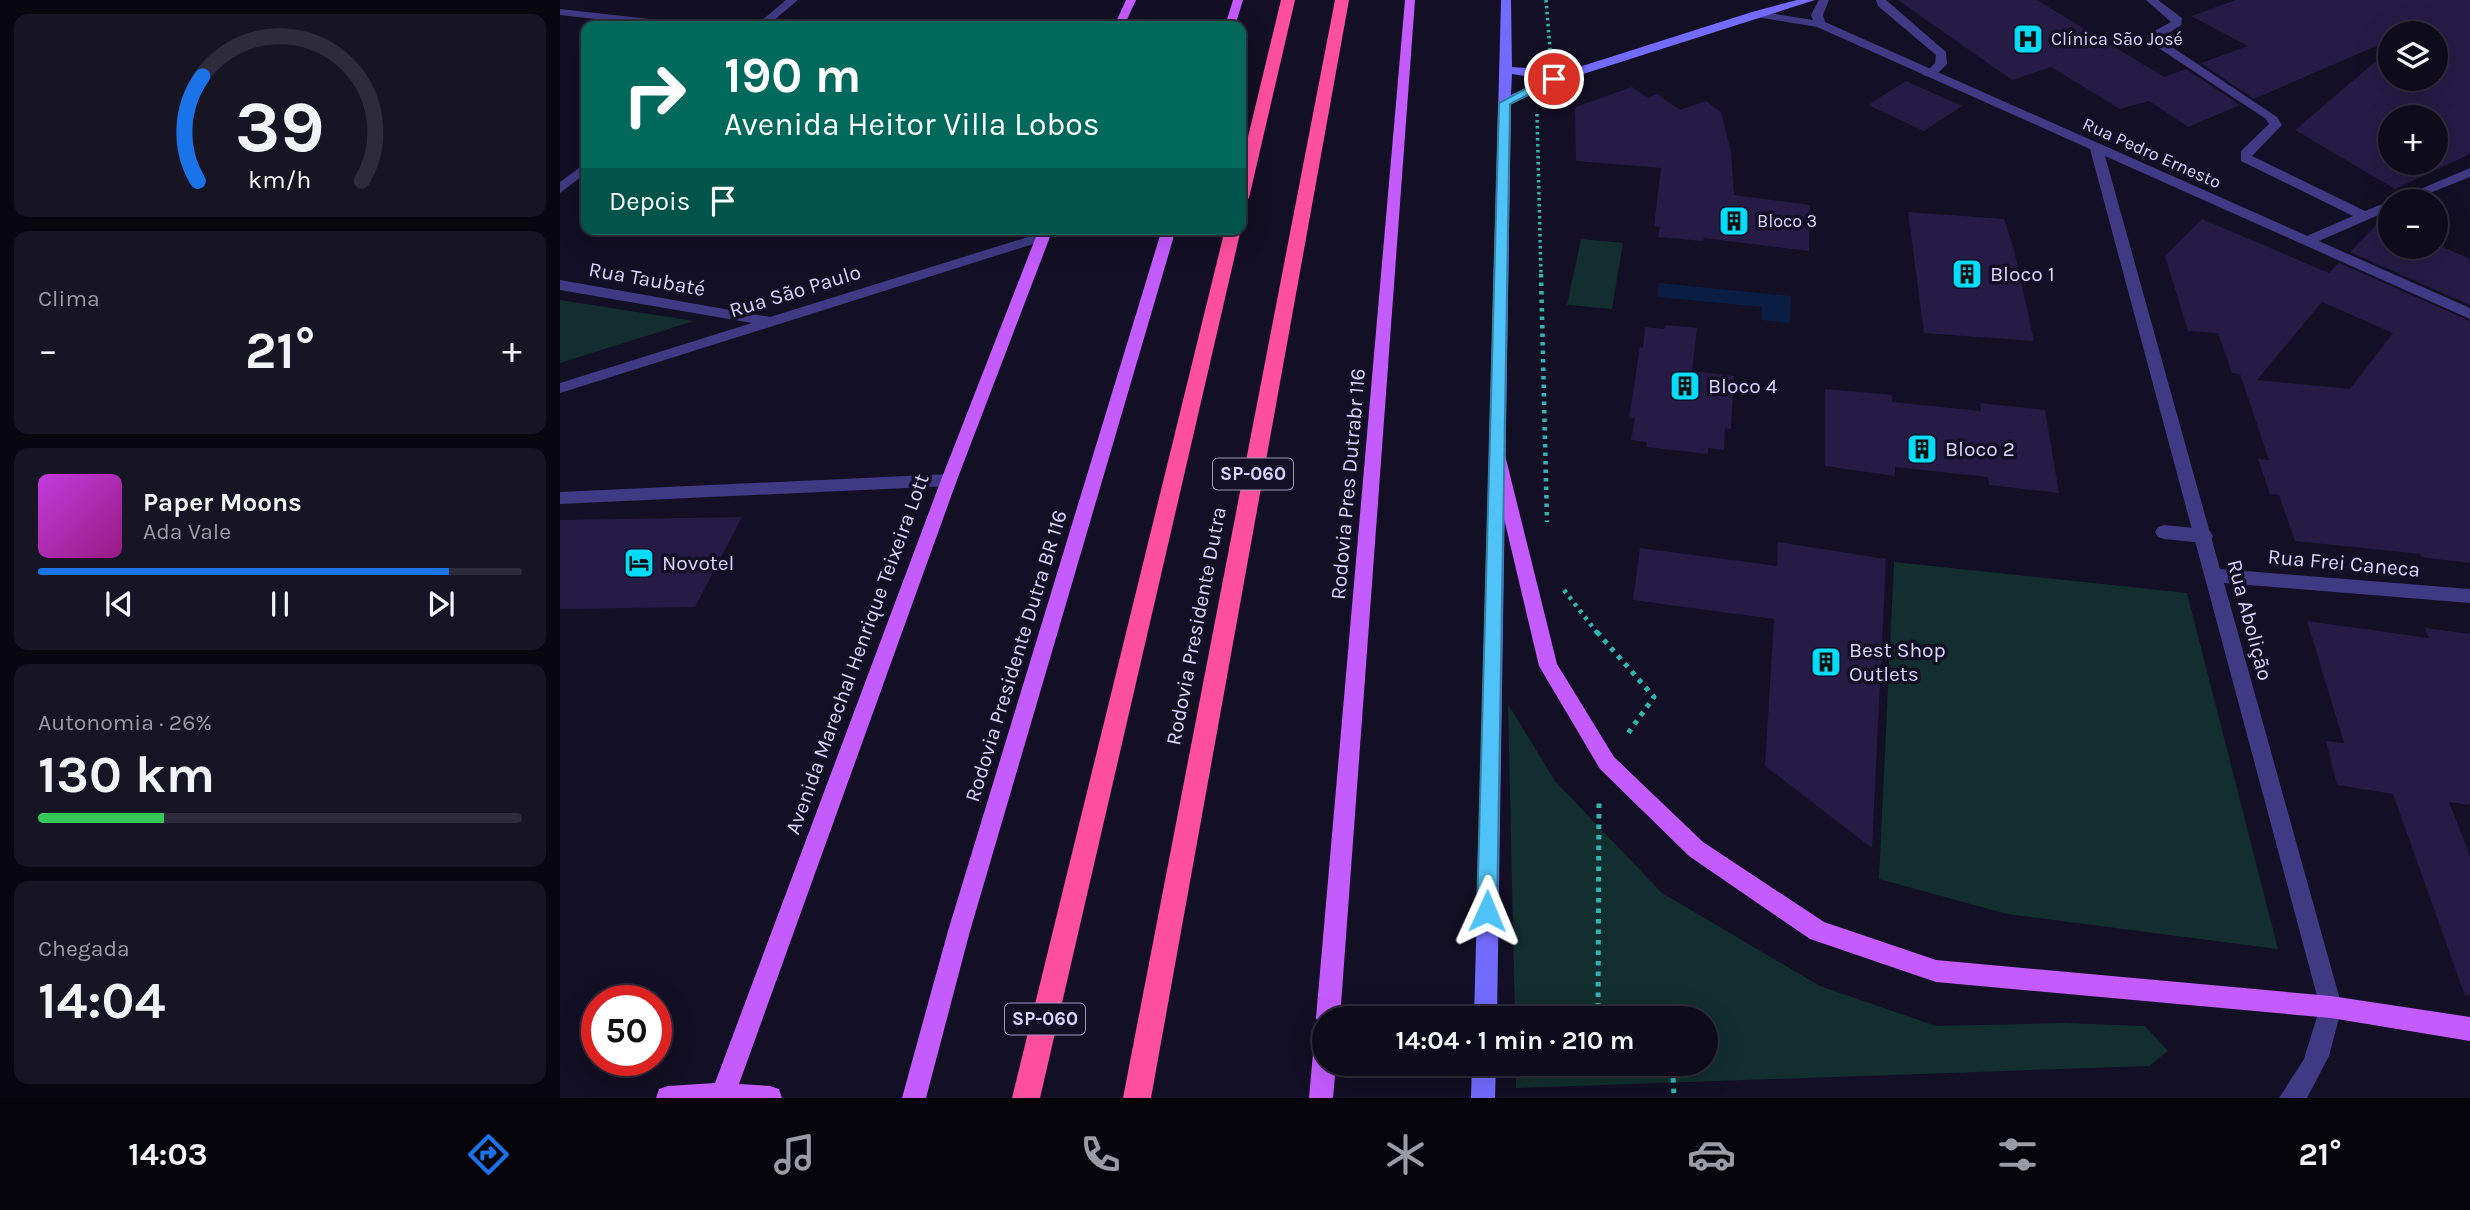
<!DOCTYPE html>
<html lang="pt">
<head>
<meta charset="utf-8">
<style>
  body { margin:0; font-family:Karla,sans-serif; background:#171424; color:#f1f3f6; height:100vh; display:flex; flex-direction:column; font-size:26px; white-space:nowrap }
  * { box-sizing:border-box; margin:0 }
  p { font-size:23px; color:#9b9ba3 }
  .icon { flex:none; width:38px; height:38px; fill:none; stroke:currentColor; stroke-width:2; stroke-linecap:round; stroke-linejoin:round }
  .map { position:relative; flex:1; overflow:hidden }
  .drawer { display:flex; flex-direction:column; gap:14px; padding:14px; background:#08060f; width:560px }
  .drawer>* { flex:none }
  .banner { position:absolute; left:21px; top:21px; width:665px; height:214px; border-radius:14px; box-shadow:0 7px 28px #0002,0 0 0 2px #2e2b3a; background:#00695c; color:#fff; overflow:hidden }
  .buttons { position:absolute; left:1818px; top:21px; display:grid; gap:14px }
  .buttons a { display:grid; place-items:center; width:70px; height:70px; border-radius:50%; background:#0e0b1b; box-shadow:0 7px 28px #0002,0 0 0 2px #2e2b3a; font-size:35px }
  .speed { position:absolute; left:21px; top:985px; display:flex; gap:14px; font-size:35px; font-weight:700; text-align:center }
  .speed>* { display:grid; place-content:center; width:91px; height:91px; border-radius:50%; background:#0e0b1b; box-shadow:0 7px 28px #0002,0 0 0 2px #2e2b3a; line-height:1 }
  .speed .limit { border:10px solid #d22; background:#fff; color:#111 }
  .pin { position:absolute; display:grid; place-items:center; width:60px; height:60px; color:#fff; margin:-30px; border:4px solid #fff; border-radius:50%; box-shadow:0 2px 7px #0007 }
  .me { position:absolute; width:77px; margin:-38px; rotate:1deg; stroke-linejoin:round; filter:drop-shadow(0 0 5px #0008) }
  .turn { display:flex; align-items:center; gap:24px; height:147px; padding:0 28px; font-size:32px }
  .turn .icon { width:91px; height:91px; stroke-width:2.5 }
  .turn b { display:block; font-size:49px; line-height:60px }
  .then { display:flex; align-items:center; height:66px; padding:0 28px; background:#0003; gap:14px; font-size:26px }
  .big { font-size:52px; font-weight:700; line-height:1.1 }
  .drawer .widget { flex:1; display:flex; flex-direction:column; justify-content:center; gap:10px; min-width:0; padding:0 24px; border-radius:14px; background:#171424 }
  .drawer .dial { align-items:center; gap:0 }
  .dial svg { height:182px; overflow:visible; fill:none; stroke:#2e2b3a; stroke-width:7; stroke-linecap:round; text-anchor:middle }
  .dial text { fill:#f1f3f6; stroke:none }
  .song { display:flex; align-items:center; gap:21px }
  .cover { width:84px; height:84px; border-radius:10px; background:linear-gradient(135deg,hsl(290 70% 55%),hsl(310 70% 35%)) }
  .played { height:7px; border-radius:4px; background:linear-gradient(90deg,#1a73e8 85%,#2e2b3a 85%) }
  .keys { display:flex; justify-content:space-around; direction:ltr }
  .heat { display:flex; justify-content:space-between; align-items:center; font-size:38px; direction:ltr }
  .charge { height:10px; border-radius:5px; background:linear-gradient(90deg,#34c759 26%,#2e2b3a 0) }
  .trip { position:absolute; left:752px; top:1006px; width:406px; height:70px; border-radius:35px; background:#0e0b1b; box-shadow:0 7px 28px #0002,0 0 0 2px #2e2b3a; font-weight:700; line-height:70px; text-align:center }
  .tabs { display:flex; height:112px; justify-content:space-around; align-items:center; background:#06040b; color:#9b9ba3 }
  .tabs .icon { width:49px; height:49px }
  .tabs .active { color:#1a73e8 }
  .tabs b { font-size:32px; color:#f1f3f6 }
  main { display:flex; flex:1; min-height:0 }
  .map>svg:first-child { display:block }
  .green { fill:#122e2e }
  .water { fill:#0a1d42 }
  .building { fill:#251b45; fill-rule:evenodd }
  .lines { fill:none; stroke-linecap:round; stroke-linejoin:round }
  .path-far2 { stroke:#30b5b0; stroke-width:3.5; stroke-dasharray:2.5 3.5; stroke-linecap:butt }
  .path-far1 { stroke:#30b5b0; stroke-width:4.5; stroke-dasharray:3.5 5; stroke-linecap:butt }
  .path { stroke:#30b5b0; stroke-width:5; stroke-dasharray:4.5 6; stroke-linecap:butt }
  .lane { fill:#3f3a83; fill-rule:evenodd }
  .street { fill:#3f3a83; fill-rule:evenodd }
  .secondary { fill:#726bfd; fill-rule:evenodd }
  .primary { fill:#c45bfd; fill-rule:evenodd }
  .highway { fill:#fd4f9e; fill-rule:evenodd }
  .route { fill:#4fc3f7; stroke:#337fa1; stroke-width:2 }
  .labels { text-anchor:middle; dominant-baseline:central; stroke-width:7; stroke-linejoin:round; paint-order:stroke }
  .far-poi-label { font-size:18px; fill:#d9d3fe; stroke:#130f24; text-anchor:start }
  .far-street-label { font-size:18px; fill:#d9d3fe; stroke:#130f24 }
  .shield { fill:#130f24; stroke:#9e98bd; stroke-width:2 }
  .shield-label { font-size:19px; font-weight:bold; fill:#d9d3fe }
  .poi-label { font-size:21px; fill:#d9d3fe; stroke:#130f24; text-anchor:start }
  .street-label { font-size:21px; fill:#d9d3fe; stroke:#130f24 }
</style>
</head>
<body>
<main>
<section class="drawer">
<div class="widget dial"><svg viewBox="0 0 100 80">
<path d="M14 69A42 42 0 1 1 86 69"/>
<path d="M14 69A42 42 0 0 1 16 23" stroke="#1a73e8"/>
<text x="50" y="56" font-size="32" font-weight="700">39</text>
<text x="50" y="72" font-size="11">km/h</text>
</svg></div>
<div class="widget"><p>Clima</p>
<div class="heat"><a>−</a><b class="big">21°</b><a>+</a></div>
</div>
<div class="widget">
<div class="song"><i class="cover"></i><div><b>Paper Moons</b><p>Ada Vale</p></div></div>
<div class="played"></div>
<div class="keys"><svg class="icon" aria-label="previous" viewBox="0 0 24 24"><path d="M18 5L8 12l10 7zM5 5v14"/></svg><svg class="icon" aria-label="pause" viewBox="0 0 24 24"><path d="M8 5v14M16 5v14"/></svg><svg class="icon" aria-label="next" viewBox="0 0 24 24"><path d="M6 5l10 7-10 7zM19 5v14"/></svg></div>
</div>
<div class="widget"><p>Autonomia · 26%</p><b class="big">130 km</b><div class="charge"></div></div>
<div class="widget"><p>Chegada</p><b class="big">14:04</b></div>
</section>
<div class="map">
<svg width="1910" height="1098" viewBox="0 0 1910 1098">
  <rect width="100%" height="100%" fill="#130f24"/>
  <g class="green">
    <path d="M1021 239 1063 243 1052 309 1007 305Z"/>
    <path d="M0 300 134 321 0 363Z"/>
    <path d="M1334 562 1627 593 1718 949 1447 914 1319 879Z"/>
    <path d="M948 704 995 781 1102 893 1260 986 1376 1026 1504 1023 1585 1026 1608 1051 1589 1066 956 1088V1064H1146V1018H955Z"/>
  </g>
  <path class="water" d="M1099 283 1231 296 1230 323 1202 320V307L1097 297Z"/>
  <g class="building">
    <path d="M1338 0H1477L1604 77 1626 69 1680 105 1628 127 1589 101 1560 109 1491 67 1452 80Z"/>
    <path d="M1676 0H1910V154L1835 189 1735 130 1830 49V79H1876V33H1830V40L1694 99 1641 63 1688 46 1631 16ZM1830 117H1876V163H1830Z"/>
    <path d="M1346 81 1402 106 1364 131 1308 105Z"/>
    <path d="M1072 87 1088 98 1097 94 1120 110 1146 101 1161 112 1171 152 1174 195 1250 205 1249 251 1144 238 1143 241 1098 237 1100 227 1094 226 1101 168 1016 161 1015 107Z"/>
    <path d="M1348 212 1444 219 1454 250 1474 341 1364 333Z"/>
    <path d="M1642 219 1769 273 1779 263 1910 321V563L1861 557 1860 554 1735 541 1719 495 1710 494 1698 459 1709 460 1680 374 1672 373 1658 333 1628 331 1605 256ZM1762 302 1833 333 1790 389 1697 380Z"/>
    <path d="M1820 221 1830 225V247H1876V244L1910 259V305L1790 252Z"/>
    <path d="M1105 325 1137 328 1132 371 1174 376 1171 429 1165 428 1164 450 1148 448V454L1086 447 1087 442 1071 440 1075 418H1069L1080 347 1083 348 1085 327 1104 329Z"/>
    <path d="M1265 389 1332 395V402L1421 411 1420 403 1485 410 1499 493 1429 485 1428 477 1335 467V476L1265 466Z"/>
    <path d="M182 517 135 607 0 609V520Z"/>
    <path d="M1218 542 1326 559 1312 848 1205 766 1214 619 1073 600 1080 548 1217 566Z"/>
    <path d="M1747 621 1869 638 1865 628 1910 634V805L1889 802 1910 855V995L1905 996 1833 794 1777 785 1766 741 1784 743Z"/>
  </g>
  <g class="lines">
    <g class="path-far2">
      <path d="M986 0 990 49"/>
      <path d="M977 114 981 276"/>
    </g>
    <g class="path-far1">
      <path d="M981 274 987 522"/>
      <path d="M1004 590 1038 634"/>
    </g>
    <g class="path">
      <path d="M1037 632 1094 697 1066 736"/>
      <path d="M1038 1018 1039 799"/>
      <path d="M1046 1064 1062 1075H1113L1114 1098"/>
    </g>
    <g class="lane">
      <path d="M1316 0H1326L1386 52 1387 64 1373 78 1363 75 1375 63 1376 55 1318 6Z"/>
      <path d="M1586 0H1598L1622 18 1621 25 1600 39 1717 117 1722 125 1692 156 1805 211 1830 201V210L1752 244H1742V238L1793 216 1681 161V151L1709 124 1706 119 1591 43 1587 36 1589 34 1611 22Z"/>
      <path d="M1910 168V177L1850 201H1832Z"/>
      <path d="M389 474 397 480 389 486 0 504V492Z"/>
      <path d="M1604 525 1644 529 1650 531 1653 536 1650 541 1644 543 1604 539 1598 537 1595 532 1598 527Z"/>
    </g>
    <g class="street">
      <path d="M226 0H238L207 26H195Z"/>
      <path d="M1259 0H1269L1263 15 1265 22 1910 308V319L1545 156 1660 569 1910 589V603L1664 583 1782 1007 1769 1056 1747 1098H1719L1744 1059 1760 1007 1530 149 1257 27 1196 17 1190 14 1196 11 1253 20 1251 15Z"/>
      <path d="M0 9 125 23 131 26H97L0 15Z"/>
      <path d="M26 163V173L0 193V182Z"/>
      <path d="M484 232 489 233V239L0 393V383L192 323 0 290V280L210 317Z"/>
    </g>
    <g class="secondary">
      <path d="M941 0H951L952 67 979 69 994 75 1192 12 1237 0H1255L998 82 951 104 937 1018H914ZM952 74 984 79 951 95Z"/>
      <path d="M912 1064H936L935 1098H911Z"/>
    </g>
    <g class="primary">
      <path d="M566 0H576L564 26H554Z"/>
      <path d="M673 0H683L675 26H665Z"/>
      <path d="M845 0H855L780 1018H765V1028L760 1026 756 1018Z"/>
      <path d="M479 229H493L397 480 179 1084 210 1086 219 1089 222 1098H96L99 1089 108 1086 155 1083 381 480Z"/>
      <path d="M602 229H616L410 931 366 1098H342L388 931Z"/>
      <path d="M937 449 945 455 997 664 1054 757 1143 842 1264 922 1376 960 1771 996 1910 1017V1041L1771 1018 1376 982 1250 939 1129 856 1040 769 979 666 929 455Z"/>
      <path d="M765 1041V1064H776L773 1098H749L753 1053 757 1045Z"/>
    </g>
    <g class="highway">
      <path d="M721 0H735L689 198 681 203V166Z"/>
      <path d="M775 0H789L591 1098H563Z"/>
      <path d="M681 228V229L480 1098H452L665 229Z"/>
    </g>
  </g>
  <path class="route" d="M990 76 999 79 950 104 937 911 934 918 927 921 920 918 917 911 939 103Z"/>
  <defs>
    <g id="hospital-square" transform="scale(1.575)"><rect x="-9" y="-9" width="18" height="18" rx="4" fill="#03dbfa" stroke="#130f24"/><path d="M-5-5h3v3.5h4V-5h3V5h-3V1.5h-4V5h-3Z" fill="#111"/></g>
    <g id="building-square" transform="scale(1.575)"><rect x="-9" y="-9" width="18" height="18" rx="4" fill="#03dbfa" stroke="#130f24"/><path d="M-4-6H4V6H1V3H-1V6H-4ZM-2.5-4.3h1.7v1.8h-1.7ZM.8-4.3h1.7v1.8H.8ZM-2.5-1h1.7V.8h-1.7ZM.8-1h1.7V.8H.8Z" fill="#111"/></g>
    <g id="hotel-square" transform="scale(1.575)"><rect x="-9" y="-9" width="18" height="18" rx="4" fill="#03dbfa" stroke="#130f24"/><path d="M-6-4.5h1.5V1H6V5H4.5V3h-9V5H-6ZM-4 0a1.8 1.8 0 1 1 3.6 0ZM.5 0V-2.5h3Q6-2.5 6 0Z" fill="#111"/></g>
  </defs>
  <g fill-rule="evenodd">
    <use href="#hospital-square" x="1468" y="39"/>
    <use href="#building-square" x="1174" y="221"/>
    <use href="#building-square" x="1407" y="274"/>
    <use href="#building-square" x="1125" y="386"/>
    <use href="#building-square" x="1362" y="449"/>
    <use href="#hotel-square" x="79" y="563"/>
    <use href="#building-square" x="1266" y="662"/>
  </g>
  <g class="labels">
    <g class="far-poi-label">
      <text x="1491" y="39">Clínica São José</text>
      <text x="1197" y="221">Bloco 3</text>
    </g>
    <g class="far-street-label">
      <text transform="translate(1592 153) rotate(24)">Rua Pedro Ernesto</text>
    </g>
    <g class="shield">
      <rect x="653" y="458.5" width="80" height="31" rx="5"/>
      <rect x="445" y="1003.5" width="80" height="31" rx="5"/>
    </g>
    <g class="shield-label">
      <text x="693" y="474">SP-060</text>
      <text x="485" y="1019">SP-060</text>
    </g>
    <g class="poi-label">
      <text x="1430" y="274">Bloco 1</text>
      <text x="1148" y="386">Bloco 4</text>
      <text x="1385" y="449">Bloco 2</text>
      <text x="102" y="563">Novotel</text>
      <text x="1289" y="650">Best Shop<tspan x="1289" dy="24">Outlets</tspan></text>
    </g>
    <g class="street-label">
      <text transform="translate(87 279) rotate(10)">Rua Taubaté</text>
      <text transform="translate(235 291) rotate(-17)">Rua São Paulo</text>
      <text transform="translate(788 484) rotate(-85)">Rodovia Pres Dutrabr 116</text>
      <text transform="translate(1784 563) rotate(5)">Rua Frei Caneca</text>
      <text transform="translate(1690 620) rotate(75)">Rua Abolição</text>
      <text transform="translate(636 626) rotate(-79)">Rodovia Presidente Dutra</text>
      <text transform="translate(297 654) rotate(-70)">Avenida Marechal Henrique Teixeira Lott</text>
      <text transform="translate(456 656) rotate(-73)">Rodovia Presidente Dutra BR 116</text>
    </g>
  </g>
</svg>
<div class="buttons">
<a><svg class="icon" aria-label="layers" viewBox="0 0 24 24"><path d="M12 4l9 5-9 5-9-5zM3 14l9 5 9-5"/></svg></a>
<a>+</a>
<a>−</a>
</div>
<div class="speed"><div class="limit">50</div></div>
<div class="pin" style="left:994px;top:79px;background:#d93025"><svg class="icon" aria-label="arrive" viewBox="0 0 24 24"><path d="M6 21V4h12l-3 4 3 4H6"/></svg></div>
<svg class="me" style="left:927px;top:911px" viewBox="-20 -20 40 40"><path d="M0-17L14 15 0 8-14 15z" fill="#4fc3f7" stroke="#fff" stroke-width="4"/></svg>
<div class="trip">14:04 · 1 min · 210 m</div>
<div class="banner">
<div class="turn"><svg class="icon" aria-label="right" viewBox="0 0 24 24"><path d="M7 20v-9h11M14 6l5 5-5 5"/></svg><div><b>190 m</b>Avenida Heitor Villa Lobos</div></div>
<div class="then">Depois<svg class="icon" aria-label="arrive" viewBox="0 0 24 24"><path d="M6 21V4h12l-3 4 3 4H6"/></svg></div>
</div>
</div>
</main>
<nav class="tabs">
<b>14:03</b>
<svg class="icon active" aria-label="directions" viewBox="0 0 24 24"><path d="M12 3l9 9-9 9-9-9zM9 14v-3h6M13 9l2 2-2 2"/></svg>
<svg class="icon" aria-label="music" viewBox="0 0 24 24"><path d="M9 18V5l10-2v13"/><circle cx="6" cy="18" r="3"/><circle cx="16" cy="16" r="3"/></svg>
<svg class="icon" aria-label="phone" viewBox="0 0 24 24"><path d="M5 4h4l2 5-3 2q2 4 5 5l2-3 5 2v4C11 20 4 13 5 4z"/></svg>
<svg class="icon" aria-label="climate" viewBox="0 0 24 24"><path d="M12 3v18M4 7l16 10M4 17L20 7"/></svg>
<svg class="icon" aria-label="car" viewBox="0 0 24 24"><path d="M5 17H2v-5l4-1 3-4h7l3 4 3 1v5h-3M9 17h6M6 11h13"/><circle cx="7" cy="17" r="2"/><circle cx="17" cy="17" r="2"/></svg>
<svg class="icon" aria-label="filters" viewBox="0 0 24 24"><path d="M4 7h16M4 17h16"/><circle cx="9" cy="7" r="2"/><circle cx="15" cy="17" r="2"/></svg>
<b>21°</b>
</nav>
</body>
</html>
